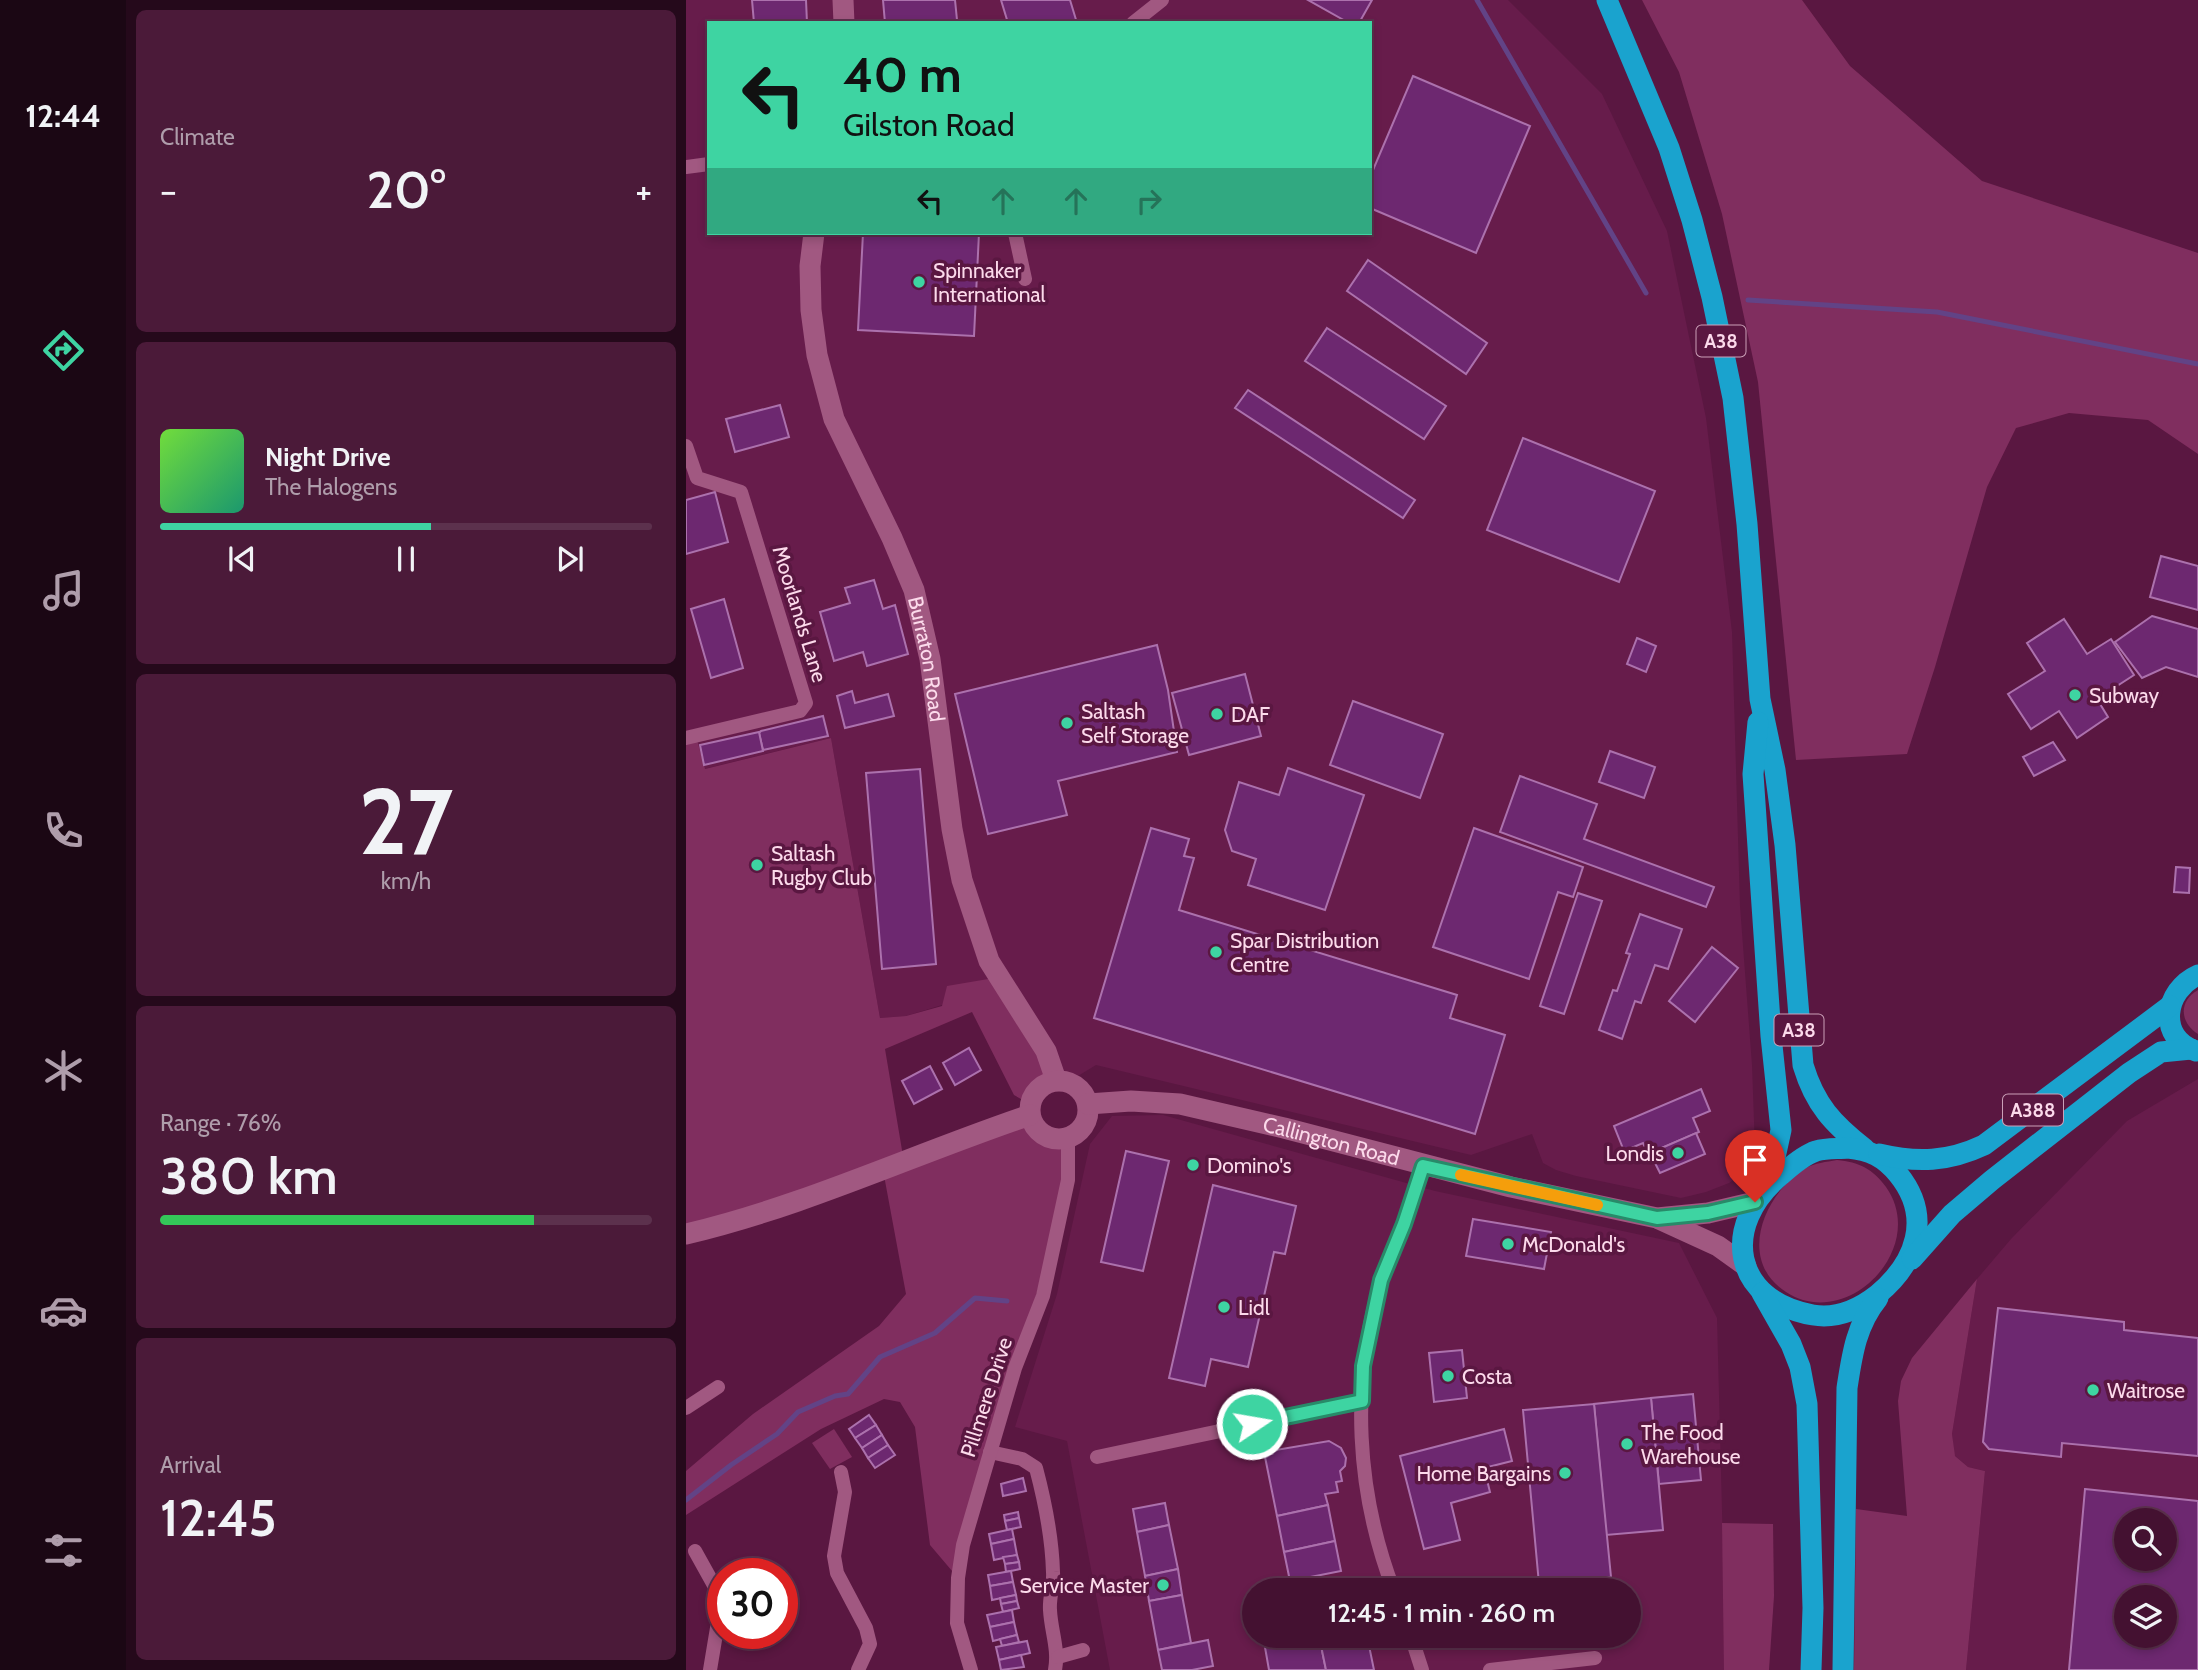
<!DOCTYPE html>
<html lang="en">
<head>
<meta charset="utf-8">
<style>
  body { margin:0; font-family:Cabin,sans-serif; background:#4b1a39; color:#f1f3f6; height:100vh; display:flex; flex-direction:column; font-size:26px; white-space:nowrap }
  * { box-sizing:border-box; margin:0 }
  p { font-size:23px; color:#af9dab }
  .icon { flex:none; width:38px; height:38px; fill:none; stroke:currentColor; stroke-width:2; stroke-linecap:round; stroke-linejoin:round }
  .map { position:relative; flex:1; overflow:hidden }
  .panel { display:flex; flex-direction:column; gap:10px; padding:10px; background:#25091b; width:560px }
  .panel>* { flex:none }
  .banner { position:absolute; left:21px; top:21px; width:665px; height:214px; border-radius:0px; box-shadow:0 4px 10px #0003,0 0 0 2px #5c314d; background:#3ed4a2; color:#111; overflow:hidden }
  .controls { position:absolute; left:1428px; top:1508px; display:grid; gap:14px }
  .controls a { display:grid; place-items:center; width:63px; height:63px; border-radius:50%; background:#441131; box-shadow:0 4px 10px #0003,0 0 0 2px #5c314d; font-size:35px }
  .speed { position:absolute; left:21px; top:1558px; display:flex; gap:14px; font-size:35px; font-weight:700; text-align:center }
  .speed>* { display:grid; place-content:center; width:91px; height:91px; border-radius:50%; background:#441131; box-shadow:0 4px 10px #0003,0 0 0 2px #5c314d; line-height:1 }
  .speed .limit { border:10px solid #d22; background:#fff; color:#111 }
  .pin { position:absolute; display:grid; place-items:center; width:60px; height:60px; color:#fff; margin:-72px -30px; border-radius:50% 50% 50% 0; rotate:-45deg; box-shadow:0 0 7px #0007 }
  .pin .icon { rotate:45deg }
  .me { position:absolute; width:77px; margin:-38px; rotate:78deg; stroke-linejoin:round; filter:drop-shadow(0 0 5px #0008) }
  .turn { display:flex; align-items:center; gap:24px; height:147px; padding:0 21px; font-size:32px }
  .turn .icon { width:91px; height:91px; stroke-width:2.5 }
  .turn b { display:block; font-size:49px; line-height:60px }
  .lanes { display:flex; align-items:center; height:66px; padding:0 21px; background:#0003; justify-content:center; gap:35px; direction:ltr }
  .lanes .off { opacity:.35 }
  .big { font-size:52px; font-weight:600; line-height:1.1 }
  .panel .widget { flex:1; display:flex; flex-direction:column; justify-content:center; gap:10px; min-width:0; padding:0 24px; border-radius:10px; background:#4b1a39 }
  .panel .dial { align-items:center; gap:0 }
  .dial b { font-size:91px; line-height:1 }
  .song { display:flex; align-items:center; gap:21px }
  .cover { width:84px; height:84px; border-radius:10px; background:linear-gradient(135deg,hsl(100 70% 55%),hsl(160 70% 35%)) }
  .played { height:7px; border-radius:4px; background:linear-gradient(90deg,#3ed4a2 55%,#5c314d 55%) }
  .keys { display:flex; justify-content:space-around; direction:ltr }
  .heat { display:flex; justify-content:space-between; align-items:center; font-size:38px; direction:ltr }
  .charge { height:10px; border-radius:5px; background:linear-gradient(90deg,#34c759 76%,#5c314d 0) }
  .trip { position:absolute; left:556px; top:1578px; width:399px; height:70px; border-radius:35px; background:#441131; box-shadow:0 4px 10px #0003,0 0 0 2px #5c314d; font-weight:600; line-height:70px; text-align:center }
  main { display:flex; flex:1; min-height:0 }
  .tab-bar { display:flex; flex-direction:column; width:126px; justify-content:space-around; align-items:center; background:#1b0714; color:#af9dab }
  .tab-bar .icon { width:49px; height:49px }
  .tab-bar .on { color:#3ed4a2 }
  .tab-bar b { font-size:32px; color:#f1f3f6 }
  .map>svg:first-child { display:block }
  .built { fill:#671c4b; fill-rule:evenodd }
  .green { fill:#802e5f }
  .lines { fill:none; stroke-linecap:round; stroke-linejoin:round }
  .stream { stroke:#624386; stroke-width:5 }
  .building { fill:#6d2870; stroke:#ac71ad; stroke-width:2; fill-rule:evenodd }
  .street { stroke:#a15881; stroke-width:14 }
  .secondary { stroke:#a15881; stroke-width:21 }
  .highway { stroke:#1aa3ce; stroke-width:21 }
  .route-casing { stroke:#288a69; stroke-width:18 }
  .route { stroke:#3ed4a2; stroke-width:12 }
  .slow { stroke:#f59e0b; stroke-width:12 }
  .poi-dot { fill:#3ed4a2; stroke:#5a1741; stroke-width:2.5 }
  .labels { text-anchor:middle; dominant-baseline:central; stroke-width:7; stroke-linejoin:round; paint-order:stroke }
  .shield { fill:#5a1741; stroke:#cba0b8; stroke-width:2 }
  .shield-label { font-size:19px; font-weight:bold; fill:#fcdaeb }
  .poi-label { font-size:21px; fill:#fcdaeb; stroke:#5a1741; text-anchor:start }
  .street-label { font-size:21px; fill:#fcdaeb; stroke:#5a1741 }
</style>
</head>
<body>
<main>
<nav class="tab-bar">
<b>12:44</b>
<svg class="icon on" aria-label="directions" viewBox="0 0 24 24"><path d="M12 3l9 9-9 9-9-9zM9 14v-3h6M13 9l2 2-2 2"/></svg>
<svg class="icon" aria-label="music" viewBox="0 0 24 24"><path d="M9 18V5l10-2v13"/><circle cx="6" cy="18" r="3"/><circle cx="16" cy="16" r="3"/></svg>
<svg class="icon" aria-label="phone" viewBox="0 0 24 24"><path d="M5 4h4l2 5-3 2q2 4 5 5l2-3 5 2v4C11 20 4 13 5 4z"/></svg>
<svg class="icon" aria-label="climate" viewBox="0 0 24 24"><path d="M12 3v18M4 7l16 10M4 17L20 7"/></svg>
<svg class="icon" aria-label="car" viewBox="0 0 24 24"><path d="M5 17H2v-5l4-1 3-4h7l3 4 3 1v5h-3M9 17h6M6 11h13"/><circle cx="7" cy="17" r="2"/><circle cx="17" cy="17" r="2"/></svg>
<svg class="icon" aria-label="filters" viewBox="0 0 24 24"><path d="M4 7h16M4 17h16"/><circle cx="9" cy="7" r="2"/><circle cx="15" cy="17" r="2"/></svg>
</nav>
<section class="panel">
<div class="widget"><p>Climate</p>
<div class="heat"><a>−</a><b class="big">20°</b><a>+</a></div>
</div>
<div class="widget">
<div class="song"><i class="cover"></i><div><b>Night Drive</b><p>The Halogens</p></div></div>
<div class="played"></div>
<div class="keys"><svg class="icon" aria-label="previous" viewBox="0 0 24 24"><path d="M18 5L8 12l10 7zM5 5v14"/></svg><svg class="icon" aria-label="pause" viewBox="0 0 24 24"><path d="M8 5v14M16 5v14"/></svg><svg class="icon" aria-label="next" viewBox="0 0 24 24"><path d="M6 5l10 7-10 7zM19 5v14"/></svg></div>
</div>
<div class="widget dial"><b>27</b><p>km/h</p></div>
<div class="widget"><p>Range · 76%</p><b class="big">380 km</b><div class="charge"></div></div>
<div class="widget"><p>Arrival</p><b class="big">12:45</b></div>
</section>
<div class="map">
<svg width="1512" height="1670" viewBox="0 0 1512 1670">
  <rect width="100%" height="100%" fill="#5a1741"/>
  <g class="built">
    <path d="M0 0H822L916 94 981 231 1020 418 1046 632 1054 906 1066 1065 1069 1149 1056 1174 1043 1183 1020 1192 995 1198 890 1176 870 1170 857 1163 846 1134 785 1155 410 1065 382 1082 370 1080 335 1010 256 1005 220 1016 194 1018 145 738 18 769 10 736 0 739ZM23 23H684V233H23Z"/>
    <path d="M1512 1079V1670H1280L1299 1471 1282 1467 1268 1455 1266 1434 1291 1279 1325 1239 1441 1121ZM1440 1521H1479V1559H1440ZM1440 1598H1479V1636H1440Z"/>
    <path d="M477 1115 749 1191 993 1243 1031 1318 1039 1626 1038 1670H424L381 1441 329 1427 371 1294 404 1144 426 1116ZM569 1591H943V1636H569Z"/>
  </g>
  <g class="green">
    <path d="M956 0H1116L1164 66 1296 181 1512 253V454L1462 420 1383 413 1330 428 1301 487 1249 667 1221 754 1110 760 1072 382 1036 214 993 72Z"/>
    <path d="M10 736 19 769 145 738 194 1018 220 1016 256 1006 261 986 314 977 370 1080C355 1084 349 1090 344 1104L328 1095 286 1012 199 1049 218 1162 344 1115C351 1134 362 1141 382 1138V1180L272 1578 244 1545 229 1427 214 1402 198 1399 135 1429 0 1515V1471L67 1414 193 1326 220 1294 197 1170 0 1234V739Z"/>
    <path d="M1512 990V1034C1494 1023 1492 1001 1512 990Z"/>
    <path d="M1151 1160C1173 1162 1187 1169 1200 1187 1243 1248 1161 1332 1100 1292 1050 1260 1078 1193 1120 1168 1129 1163 1140 1162 1151 1160Z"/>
    <path d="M1291 1279 1266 1434 1269 1456 1282 1467 1299 1471 1280 1670H1168L1170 1509 1221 1516 1212 1401 1215 1381 1226 1358Z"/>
    <path d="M148 1429 166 1457 144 1469 126 1443Z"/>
    <path d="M1036 1523 1087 1524 1088 1596 1083 1670H1038Z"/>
  </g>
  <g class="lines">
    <g class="stream">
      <path d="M791 0 960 293"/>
      <path d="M1062 300 1251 312 1512 364"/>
      <path d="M0 1500 45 1465 91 1434 112 1412 149 1396 162 1394 194 1357 249 1333 289 1298 321 1301"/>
    </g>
  </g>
  <g class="building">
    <path d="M66 0H120L121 23H68Z"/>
    <path d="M197 0H269L271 20 199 23Z"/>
    <path d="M315 0H384L391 23H322Z"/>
    <path d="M622 0H686L673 23H663Z"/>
    <path d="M727 76 844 126 790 253 684 208V177Z"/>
    <path d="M177 233H293L288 336 172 330Z"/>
    <path d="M682 260 801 343 780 374 661 291Z"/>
    <path d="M641 328 760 406 738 439 619 361Z"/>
    <path d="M562 390 729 500 717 518 549 408Z"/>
    <path d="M94 405 103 437 49 452 40 419Z"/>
    <path d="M837 438 969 491 933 582 801 530Z"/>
    <path d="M29 492 42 542 0 554V500Z"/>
    <path d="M1475 556 1512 566V610L1464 597Z"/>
    <path d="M188 580 197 609 209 605 222 654 181 666 177 652 148 661 134 612 164 603 159 588Z"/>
    <path d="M38 599 57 668 25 678 5 609Z"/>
    <path d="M1466 616 1512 629V677L1480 667 1456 678 1429 642Z"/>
    <path d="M1378 619 1401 654 1425 639 1448 675 1411 699 1422 717 1391 738 1373 711 1345 729 1322 694 1359 671 1341 643Z"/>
    <path d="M951 638 970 646 960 672 941 664Z"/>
    <path d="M471 645 482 690 491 752 372 781 381 815 302 834 269 694Z"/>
    <path d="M559 674 575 736 503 755 486 693Z"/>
    <path d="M166 691 169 703 202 694 208 716 159 728 151 696Z"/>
    <path d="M667 701 757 734 734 798 644 765Z"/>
    <path d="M137 716 142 736 77 750 73 733 75 731Z"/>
    <path d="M73 732 77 751 18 765 14 745Z"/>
    <path d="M1367 742 1379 760 1348 776 1337 757Z"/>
    <path d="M924 751 969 767 958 798 913 782Z"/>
    <path d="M602 768 678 795 639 910 562 885 570 859 546 851 539 830 553 782 593 795Z"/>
    <path d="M234 769 250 964 196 969 180 773Z"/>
    <path d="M834 776 911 804 898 839 1028 887 1020 907 814 832Z"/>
    <path d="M465 828 503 839 498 856 508 858 493 910 771 995 764 1018 819 1035 789 1134 408 1018Z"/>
    <path d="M788 828 897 867 887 897 872 892 843 979 747 947Z"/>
    <path d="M1490 867 1504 868 1503 893 1488 892Z"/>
    <path d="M892 893 916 901 878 1014 854 1006Z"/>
    <path d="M954 914 996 929 982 969 969 965 955 1003 949 1001 936 1039 913 1030 927 990 931 991 944 954 940 953Z"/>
    <path d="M1026 947 1052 968 1009 1022 983 1001Z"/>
    <path d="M283 1048 295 1070 269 1085 257 1063Z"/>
    <path d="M244 1066 256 1089 228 1104 216 1081Z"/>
    <path d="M1015 1089 1024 1111 1007 1118 1013 1132 962 1154 957 1143 938 1151 928 1126Z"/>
    <path d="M1010 1133 1019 1154 974 1173 964 1153Z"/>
    <path d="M440 1151 483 1161 457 1271 415 1262Z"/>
    <path d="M527 1185 610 1206 599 1254 588 1252 562 1367 525 1359 519 1386 483 1378Z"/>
    <path d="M787 1219 865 1232 858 1269 780 1256Z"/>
    <path d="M1312 1308 1438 1322V1330L1512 1338V1456L1376 1443 1375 1457 1303 1449 1297 1442Z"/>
    <path d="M776 1350 781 1398 748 1402 743 1353Z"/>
    <path d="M1007 1394 1015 1480 973 1484 965 1398Z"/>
    <path d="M965 1398 977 1530 920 1535 908 1404Z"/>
    <path d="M908 1404 925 1577 853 1584 837 1410Z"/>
    <path d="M183 1415 190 1425 169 1438 163 1429Z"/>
    <path d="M190 1425 196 1435 176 1448 169 1438Z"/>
    <path d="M818 1429 826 1461 798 1468 804 1492 765 1503 774 1540 738 1549 714 1456Z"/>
    <path d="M196 1435 202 1445 182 1458 176 1448Z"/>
    <path d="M643 1441 655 1448 660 1458 659 1466 654 1471 656 1481 650 1482 652 1492 639 1494 642 1505 591 1516 578 1452Z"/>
    <path d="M202 1445 209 1455 189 1468 182 1458Z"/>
    <path d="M337 1478 340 1491 317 1496 315 1484Z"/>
    <path d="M1399 1489 1512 1501V1670H1383ZM1440 1521H1479V1559H1440ZM1440 1598H1479V1636H1440Z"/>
    <path d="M479 1503 483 1525 451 1532 447 1509Z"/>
    <path d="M642 1505 649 1541 598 1552 591 1516Z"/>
    <path d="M332 1512 333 1518 319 1521 318 1515Z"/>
    <path d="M333 1518 335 1527 321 1530 319 1521Z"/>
    <path d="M483 1525 492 1569 459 1576 451 1532Z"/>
    <path d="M326 1529 328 1539 305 1544 303 1534Z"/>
    <path d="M328 1539 331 1555 308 1560 305 1544Z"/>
    <path d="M649 1541 655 1571 604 1581 598 1552Z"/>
    <path d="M331 1555 333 1562 319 1564 317 1557Z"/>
    <path d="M333 1562 334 1569 320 1572 319 1564Z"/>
    <path d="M492 1569 496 1595 463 1601 459 1576Z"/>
    <path d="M325 1571 327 1582 304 1586 302 1575Z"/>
    <path d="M327 1582 330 1595 306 1600 304 1586Z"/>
    <path d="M330 1595 331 1601 315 1604 314 1598Z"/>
    <path d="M496 1595 505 1643 472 1650 463 1601Z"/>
    <path d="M331 1601 333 1608 317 1612 315 1604Z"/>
    <path d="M326 1610 328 1622 304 1627 301 1615Z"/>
    <path d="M328 1622 331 1635 307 1641 304 1627Z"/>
    <path d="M331 1635 333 1642 316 1646 314 1639Z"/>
    <path d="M577 1636H633L640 1670H583Z"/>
    <path d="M633 1636H681L688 1670H640Z"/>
    <path d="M522 1640 527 1666 506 1670H476L472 1650Z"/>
    <path d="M341 1641 344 1653 313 1660 310 1647Z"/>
    <path d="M335 1655 338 1667 315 1670 313 1660Z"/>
  </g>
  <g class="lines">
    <g class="street">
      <path d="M447 23 476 0"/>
      <path d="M0 167 23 164"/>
      <path d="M329 233 339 279"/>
      <path d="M0 446 11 478 55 492 120 703 114 711 0 738"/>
      <path d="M0 1408 32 1387"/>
      <path d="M304 1452 336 1459 350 1468C359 1502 366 1537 367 1572 368 1585 363 1597 364 1610 365 1631 373 1649 369 1670"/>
      <path d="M411 1457 676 1401"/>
      <path d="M155 1472 159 1492 148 1556 151 1573 180 1628 184 1644 172 1670"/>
      <path d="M9 1551 29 1587 35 1604 24 1670"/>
      <path d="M708 1591C670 1492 664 1383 695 1281 701 1263 710 1245 717 1227 725 1207 731 1186 737 1166"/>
      <path d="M725 1636 736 1670"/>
      <path d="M372 1657 397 1650"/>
      <path d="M285 1670 271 1623 272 1578 277 1545 329 1368 357 1296 382 1180V1138"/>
      <path d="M804 1670 909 1658"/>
    </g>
    <g class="secondary">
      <path d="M157 0 158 23"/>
      <path id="s1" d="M128 233 124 266 125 310 131 355 148 419 206 538 228 590 244 659 266 829 276 880 303 961 360 1051 370 1080"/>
      <circle cx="373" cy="1110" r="29"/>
      <path id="s2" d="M402 1104 445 1101 494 1104 598 1128 825 1187 971 1218 1022 1213 1069 1202"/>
      <path d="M973 1219 1032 1246 1060 1266"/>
      <path d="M0 1234C119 1206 228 1154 344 1115"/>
    </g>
    <g class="highway">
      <path d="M921 0 983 148 1006 220 1026 297 1047 398 1061 524 1074 699 1089 770 1099 845 1117 1065C1129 1105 1147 1124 1179 1149"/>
      <path d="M1072 722 1067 774 1085 1036 1095 1130 1083 1185"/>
      <path d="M1510 1051C1471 1038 1478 990 1512 975"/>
      <path d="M1162 1148C1184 1150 1198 1157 1212 1174 1247 1217 1230 1263 1191 1295 1173 1309 1151 1319 1127 1315 1046 1301 1034 1225 1095 1175 1105 1166 1118 1155 1130 1151 1140 1148 1152 1149 1162 1148Z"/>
      <path d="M1193 1154C1231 1163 1262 1162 1298 1145L1484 1006"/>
      <path d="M1226 1259 1266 1214 1306 1180 1443 1073 1475 1052 1505 1049"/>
      <path d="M1076 1293 1105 1344 1114 1367 1121 1404 1127 1608 1125 1670"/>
      <path d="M1157 1670 1161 1388C1166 1355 1170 1325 1192 1298"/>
    </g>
  </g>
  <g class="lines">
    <g class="route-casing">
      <path id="route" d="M566 1424 676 1401 677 1366 695 1280 718 1224 737 1166 971 1218 1022 1213 1069 1202"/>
    </g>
    <use href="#route" class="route"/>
    <path class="slow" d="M775 1175 911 1205"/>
  </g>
  <g class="poi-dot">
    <circle cx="233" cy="282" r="7"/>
    <circle cx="1389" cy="695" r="7"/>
    <circle cx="531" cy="714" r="7"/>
    <circle cx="381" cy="723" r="7"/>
    <circle cx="71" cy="865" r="7"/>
    <circle cx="530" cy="952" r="7"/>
    <circle cx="992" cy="1153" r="7"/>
    <circle cx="507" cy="1165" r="7"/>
    <circle cx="822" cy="1244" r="7"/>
    <circle cx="538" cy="1307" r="7"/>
    <circle cx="762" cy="1376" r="7"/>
    <circle cx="1407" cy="1390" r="7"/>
    <circle cx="941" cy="1444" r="7"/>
    <circle cx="879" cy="1473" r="7"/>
    <circle cx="477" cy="1585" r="7"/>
  </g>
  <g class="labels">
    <g class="shield">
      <rect x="1010.5" y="325.5" width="49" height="31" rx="5"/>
      <rect x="1088.5" y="1014.5" width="49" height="31" rx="5"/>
      <rect x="1317" y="1094.5" width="60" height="31" rx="5"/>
    </g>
    <g class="shield-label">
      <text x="1035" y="341">A38</text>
      <text x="1113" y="1030">A38</text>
      <text x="1347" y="1110">A388</text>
    </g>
    <g class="poi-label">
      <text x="247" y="270">Spinnaker<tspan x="247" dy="24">International</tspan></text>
      <text x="1403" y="695">Subway</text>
      <text x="395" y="711">Saltash<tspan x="395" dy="24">Self Storage</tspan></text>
      <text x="545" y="714">DAF</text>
      <text x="85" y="853">Saltash<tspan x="85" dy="24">Rugby Club</tspan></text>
      <text x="544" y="940">Spar Distribution<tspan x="544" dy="24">Centre</tspan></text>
      <text x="978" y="1153" text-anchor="end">Londis</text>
      <text x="521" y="1165">Domino's</text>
      <text x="836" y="1244">McDonald's</text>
      <text x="552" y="1307">Lidl</text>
      <text x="776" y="1376">Costa</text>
      <text x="1421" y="1390">Waitrose</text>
      <text x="955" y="1432">The Food<tspan x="955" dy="24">Warehouse</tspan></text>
      <text x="865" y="1473" text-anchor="end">Home Bargains</text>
      <text x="463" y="1585" text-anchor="end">Service Master</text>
    </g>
    <g class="street-label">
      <text transform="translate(114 614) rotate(73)">Moorlands Lane</text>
      <text stroke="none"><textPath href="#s1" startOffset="448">Burraton Road</textPath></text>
      <text stroke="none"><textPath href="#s2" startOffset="248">Callington Road</textPath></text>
      <text transform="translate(300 1397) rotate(-72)">Pillmere Drive</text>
    </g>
  </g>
</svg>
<div class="controls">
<a><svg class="icon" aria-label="search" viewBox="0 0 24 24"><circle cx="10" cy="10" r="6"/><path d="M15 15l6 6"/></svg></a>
<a><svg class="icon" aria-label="layers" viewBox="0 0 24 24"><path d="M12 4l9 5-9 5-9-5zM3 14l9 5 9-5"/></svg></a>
</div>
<div class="speed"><div class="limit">30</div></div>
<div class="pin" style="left:1069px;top:1202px;background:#d93025"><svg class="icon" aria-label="arrive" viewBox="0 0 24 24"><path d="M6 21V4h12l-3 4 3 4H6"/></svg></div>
<svg class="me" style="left:566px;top:1424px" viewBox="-20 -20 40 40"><circle r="17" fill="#3ed4a2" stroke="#fff" stroke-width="3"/><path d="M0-11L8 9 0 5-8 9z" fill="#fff"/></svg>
<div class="trip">12:45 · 1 min · 260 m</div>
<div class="banner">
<div class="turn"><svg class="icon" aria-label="left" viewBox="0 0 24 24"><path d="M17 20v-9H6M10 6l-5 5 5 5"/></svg><div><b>40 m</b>Gilston Road</div></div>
<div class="lanes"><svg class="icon" aria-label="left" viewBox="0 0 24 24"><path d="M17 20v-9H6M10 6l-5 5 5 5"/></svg><svg class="icon off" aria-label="ahead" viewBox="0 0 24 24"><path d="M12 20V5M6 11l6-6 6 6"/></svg><svg class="icon off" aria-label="ahead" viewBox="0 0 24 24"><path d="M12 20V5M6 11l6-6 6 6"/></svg><svg class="icon off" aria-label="right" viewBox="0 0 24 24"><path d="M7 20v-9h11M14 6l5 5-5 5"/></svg></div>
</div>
</div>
</main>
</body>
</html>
